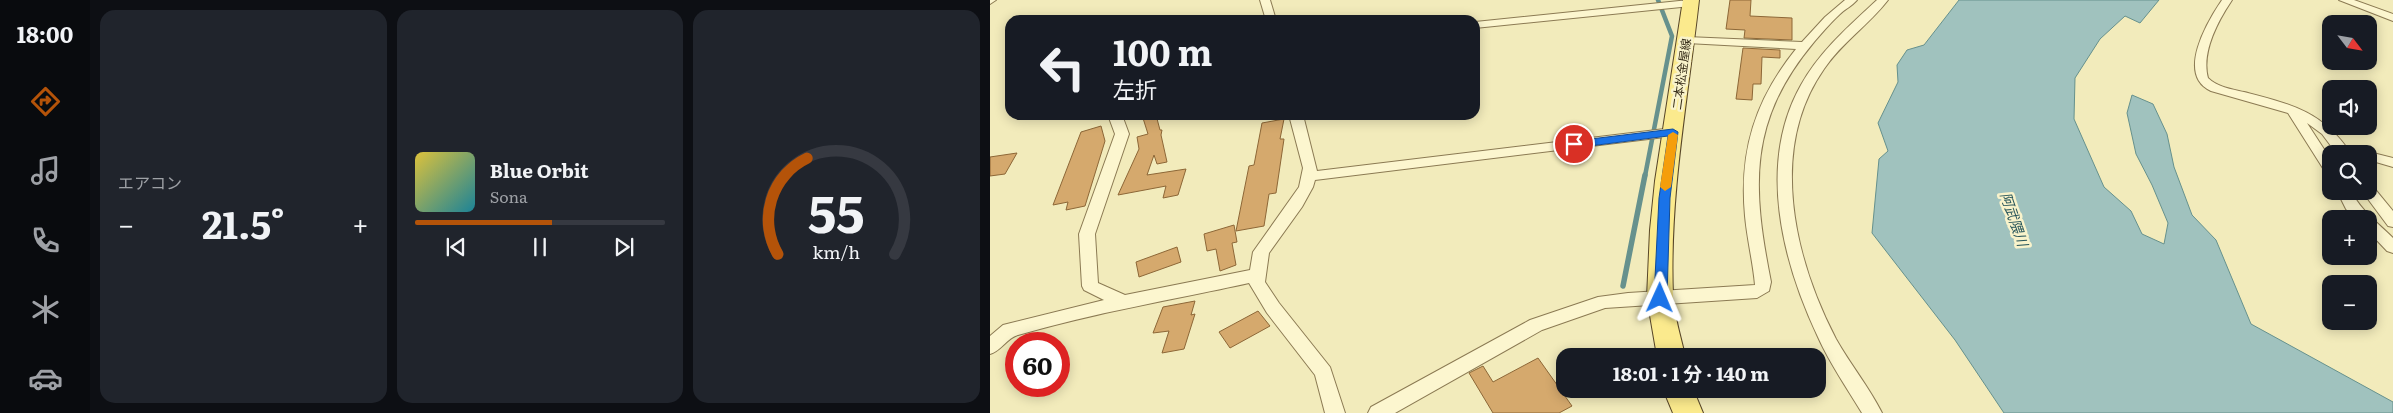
<!DOCTYPE html>
<html lang="ja">
<head>
<meta charset="utf-8">
<style>
  body { margin:0; font-family:Literata,"Noto Sans JP",serif; background:#20242c; color:#f1f3f6; height:100vh; display:flex; flex-direction:column; font-size:19px; white-space:nowrap }
  * { box-sizing:border-box; margin:0 }
  p { font-size:16px; color:#9ea1a6 }
  .icon { flex:none; width:28px; height:28px; fill:none; stroke:currentColor; stroke-width:2; stroke-linecap:round; stroke-linejoin:round }
  .map { position:relative; flex:1; overflow:hidden }
  .side { display:flex; flex-direction:column; gap:10px; padding:10px; background:#0d0f14; width:900px }
  .side>* { flex:none }
  .hud { position:absolute; left:15px; top:15px; width:475px; height:105px; border-radius:15px; box-shadow:0 2px 12px #0003; background:#171b24; color:#f1f3f6; overflow:hidden }
  .needle { width:32px; rotate:121deg }
  .tools { position:absolute; left:1332px; top:15px; display:grid; gap:10px }
  .tools a { display:grid; place-items:center; width:55px; height:55px; border-radius:10px; background:#171b24; box-shadow:0 2px 12px #0003; font-size:25px }
  .speed { position:absolute; left:15px; top:332px; display:flex; gap:10px; font-size:25px; font-weight:700; text-align:center }
  .speed>* { display:grid; place-content:center; width:65px; height:65px; border-radius:50%; background:#171b24; box-shadow:0 2px 12px #0003; line-height:1 }
  .speed .limit { border:8px solid #d22; background:#fff; color:#111 }
  .pin { position:absolute; display:grid; place-items:center; width:42px; height:42px; color:#fff; margin:-21px; border:2px solid #fff; border-radius:50%; box-shadow:0 1px 5px #0007 }
  .me { position:absolute; width:55px; margin:-28px; rotate:1deg; stroke-linejoin:round; filter:drop-shadow(0 0 4px #0008) }
  .turn { display:flex; align-items:center; gap:18px; height:105px; padding:0 25px; font-size:22px }
  .turn .icon { width:65px; height:65px; stroke-width:2.5 }
  .turn b { display:block; font-size:35px; line-height:42px }
  .big { font-size:38px; font-weight:700; line-height:1.1 }
  .side .widget { flex:1; display:flex; flex-direction:column; justify-content:center; gap:8px; min-width:0; padding:0 18px; border-radius:15px; background:#20242c }
  .side .dial { align-items:center; gap:0 }
  .dial svg { height:130px; overflow:visible; fill:none; stroke:#363941; stroke-width:7; stroke-linecap:round; text-anchor:middle }
  .dial text { fill:#f1f3f6; stroke:none }
  .song { display:flex; align-items:center; gap:15px }
  .cover { width:60px; height:60px; border-radius:8px; background:linear-gradient(135deg,hsl(50 70% 55%),hsl(190 70% 35%)) }
  .played { height:5px; border-radius:2px; background:linear-gradient(90deg,#b45309 55%,#363941 55%) }
  .keys { display:flex; justify-content:space-around; direction:ltr }
  .heat { display:flex; justify-content:space-between; align-items:center; font-size:28px; direction:ltr }
  .side .tiles { flex:1; display:grid; gap:10px; grid-template-columns:repeat(3,1fr) }
  .trip { position:absolute; left:566px; top:348px; width:270px; height:50px; border-radius:15px; background:#171b24; box-shadow:0 2px 12px #0003; font-weight:700; line-height:50px; text-align:center }
  main { display:flex; flex:1; min-height:0 }
  .tab-bar { display:flex; flex-direction:column; width:90px; justify-content:space-around; align-items:center; background:#090b0e; color:#9ea1a6 }
  .tab-bar .icon { width:35px; height:35px }
  .tab-bar .on { color:#b45309 }
  .tab-bar b { font-size:22px; color:#f1f3f6 }
  .map>svg:first-child { display:block }
  .water { fill:#a0c2be; stroke:#66918d }
  .lines { fill:none; stroke-linecap:round; stroke-linejoin:round }
  .stream-far1 { stroke:#66918d; stroke-width:4.5 }
  .stream { stroke:#66918d; stroke-width:5.5 }
  .building { fill:#d5a96d; stroke:#8d6737 }
  .street-casing { stroke:#8b7a53; stroke-width:2 }
  .primary-casing { stroke:#584628; stroke-width:2 }
  .street { fill:#fcf6cf; fill-rule:evenodd }
  .primary { fill:#fbea8d; fill-rule:evenodd }
  .route { fill:#1a73e8; stroke:#114b97 }
  .slow { fill:#f59e0b }
  .labels { text-anchor:middle; dominant-baseline:central; stroke-width:5; stroke-linejoin:round; paint-order:stroke }
  .street-label { font-size:12px; fill:#382e1a; stroke:#f9f3cb }
  .water-label { font-size:14px; font-style:italic; fill:#27555a; stroke:#f9f3cb }
</style>
</head>
<body>
<main>
<nav class="tab-bar">
<b>18:00</b>
<svg class="icon on" aria-label="directions" viewBox="0 0 24 24"><path d="M12 3l9 9-9 9-9-9zM9 14v-3h6M13 9l2 2-2 2"/></svg>
<svg class="icon" aria-label="music" viewBox="0 0 24 24"><path d="M9 18V5l10-2v13"/><circle cx="6" cy="18" r="3"/><circle cx="16" cy="16" r="3"/></svg>
<svg class="icon" aria-label="phone" viewBox="0 0 24 24"><path d="M5 4h4l2 5-3 2q2 4 5 5l2-3 5 2v4C11 20 4 13 5 4z"/></svg>
<svg class="icon" aria-label="climate" viewBox="0 0 24 24"><path d="M12 3v18M4 7l16 10M4 17L20 7"/></svg>
<svg class="icon" aria-label="car" viewBox="0 0 24 24"><path d="M5 17H2v-5l4-1 3-4h7l3 4 3 1v5h-3M9 17h6M6 11h13"/><circle cx="7" cy="17" r="2"/><circle cx="17" cy="17" r="2"/></svg>
</nav>
<section class="side">
<div class="tiles">
<div class="widget"><p>エアコン</p>
<div class="heat"><a>−</a><b class="big">21.5°</b><a>+</a></div>
</div>
<div class="widget">
<div class="song"><i class="cover"></i><div><b>Blue Orbit</b><p>Sona</p></div></div>
<div class="played"></div>
<div class="keys"><svg class="icon" aria-label="previous" viewBox="0 0 24 24"><path d="M18 5L8 12l10 7zM5 5v14"/></svg><svg class="icon" aria-label="pause" viewBox="0 0 24 24"><path d="M8 5v14M16 5v14"/></svg><svg class="icon" aria-label="next" viewBox="0 0 24 24"><path d="M6 5l10 7-10 7zM19 5v14"/></svg></div>
</div>
<div class="widget dial"><svg viewBox="0 0 100 80">
<path d="M14 69A42 42 0 1 1 86 69"/>
<path d="M14 69A42 42 0 0 1 32 10" stroke="#b45309"/>
<text x="50" y="56" font-size="32" font-weight="700">55</text>
<text x="50" y="72" font-size="11">km/h</text>
</svg></div>
</div>
</section>
<div class="map">
<svg width="1403" height="413" viewBox="0 0 1403 413">
  <rect width="100%" height="100%" fill="#f2ebbb"/>
  <path class="water" d="M969 0H1169L1150 23 1135 16 1110 39 1085 78 1084 119 1114 187 1141 211 1152 234 1174 244 1178 223 1162 185 1146 154 1137 113 1142 95 1163 104 1177 134 1184 167 1202 215 1226 240 1261 324 1403 402V413H1014L965 340 882 233 889 159 898 151 888 123 908 82 907 65 917 50 934 45Z"/>
  <g class="lines">
    <path class="stream-far1" d="M655 176 682 36 668 0"/>
    <path class="stream" d="M633 286 655 175"/>
  </g>
  <g class="building">
    <path d="M740 0H761L760 16 802 18V40L754 38 755 30 736 29Z"/>
    <path d="M753 48 790 50V58L772 57 771 84H763L762 100 746 99Z"/>
    <path d="M152 115H166L170 130H172L171 135 177 162 167 164 164 155 157 175 196 169 188 195 173 198 176 186 128 195 149 149 147 137 158 134Z"/>
    <path d="M294 119 290 139H294L286 193 279 194 274 226 246 231 259 166 264 165 272 123Z"/>
    <path d="M111 126 115 141 95 206 76 210 78 202 63 205 91 132Z"/>
    <path d="M27 153 15 174 0 176V157Z"/>
    <path d="M244 225 247 242 242 243 246 265 230 271 226 249 217 251 214 234Z"/>
    <path d="M187 247 191 262 149 277 146 262Z"/>
    <path d="M205 301 201 315 205 314 194 349 172 353 179 331 163 333 173 307Z"/>
    <path d="M268 311 280 326 240 348 229 332Z"/>
    <path d="M548 358 582 406 569 413H503L479 373 493 366 503 382Z"/>
  </g>
  <g class="lines">
    <g class="street-casing">
      <g id="street">
        <path d="M0 0H6L0 4Z"/>
        <path d="M270 0H280L286 20H276Z"/>
        <path d="M699 0 706 3 701 6 485 28V22Z"/>
        <path d="M855 0H867C862 6 855 9 850 14 840 23 832 33 824 42 758 121 762 186 781 282L779 291 767 298 615 308 552 330 405 413H378L381 407 540 320 608 297 638 293 765 285C763 262 757 239 755 216 749 151 765 100 806 49L697 43 691 40 697 37 812 42 835 17Z"/>
        <path d="M887 0H898C879 25 852 42 834 69 778 149 804 258 846 339 860 364 879 387 892 413H872C857 388 840 364 828 337 792 261 767 163 811 85 830 51 859 26 887 0Z"/>
        <path d="M1232 0H1242C1228 21 1211 52 1218 78 1227 87 1241 89 1254 92 1300 104 1333 111 1361 154H1347L1332 134 1317 123 1341 160V174L1336 173 1298 113 1221 91C1186 75 1217 22 1232 0Z"/>
        <path d="M1349 0H1364L1403 14V21Z"/>
        <path d="M118 115H132L139 134 105 234 108 283 135 295 260 270 263 252 309 187 313 168 299 115H313L327 171 683 128 690 132 683 136 325 180 323 187 312 207 279 253 275 282 289 303 340 367 355 413H335L325 375 277 313 259 283C182 300 103 313 28 335 17 338 11 351 0 354V336L13 325 114 300 94 290 92 286 89 234 125 134Z"/>
        <path d="M1379 152 1403 158V167L1379 160V154H1374Z"/>
        <path d="M1379 186 1384 188 1403 211V227L1398 226 1372 191H1379Z"/>
        <path d="M1347 191H1361C1371 211 1388 223 1403 238V253L1397 251 1379 232V219H1365L1356 209Z"/>
      </g>
    </g>
    <g class="primary-casing">
      <g id="primary">
        <path d="M693 0H709C698 98 679 197 683 296 684 316 691 337 695 356H667L657 298 660 230 665 181Z"/>
        <path d="M673 389H703L713 413H683Z"/>
      </g>
    </g>
    <use href="#street" class="street"/>
    <use href="#primary" class="primary"/>
  </g>
  <path class="route" d="M683 129 688 132 680 198 677 298 670 303 664 298 669 198 678 136 584 148 579 144 584 141Z"/>
  <path class="slow" d="M683 132 688 135 681 187 675 191 670 187 678 135Z"/>
  <g class="labels">
    <g class="street-label">
      <text transform="translate(691 74) rotate(-82)">二本松金屋線</text>
    </g>
    <g class="water-label">
      <text transform="translate(1025 219) rotate(71)">阿武隈川</text>
    </g>
  </g>
</svg>
<div class="tools">
<a><svg class="needle" viewBox="-14 -14 28 28"><path d="M0-13l5 13h-10z" fill="#e53935"/><path d="M0 13l5-13h-10z" fill="#9ea1a6"/></svg></a>
<a><svg class="icon" aria-label="sound" viewBox="0 0 24 24"><path d="M4 9h4l5-4v14l-5-4H4zM17 9q2 3 0 6"/></svg></a>
<a><svg class="icon" aria-label="search" viewBox="0 0 24 24"><circle cx="10" cy="10" r="6"/><path d="M15 15l6 6"/></svg></a>
<a>+</a>
<a>−</a>
</div>
<div class="speed"><div class="limit">60</div></div>
<div class="pin" style="left:584px;top:144px;background:#d93025"><svg class="icon" aria-label="arrive" viewBox="0 0 24 24"><path d="M6 21V4h12l-3 4 3 4H6"/></svg></div>
<svg class="me" style="left:670px;top:298px" viewBox="-20 -20 40 40"><path d="M0-17L14 15 0 8-14 15z" fill="#1a73e8" stroke="#fff" stroke-width="4"/></svg>
<div class="trip">18:01 · 1 分 · 140 m</div>
<div class="hud">
<div class="turn"><svg class="icon" aria-label="left" viewBox="0 0 24 24"><path d="M17 20v-9H6M10 6l-5 5 5 5"/></svg><div><b>100 m</b>左折</div></div>
</div>
</div>
</main>
</body>
</html>
